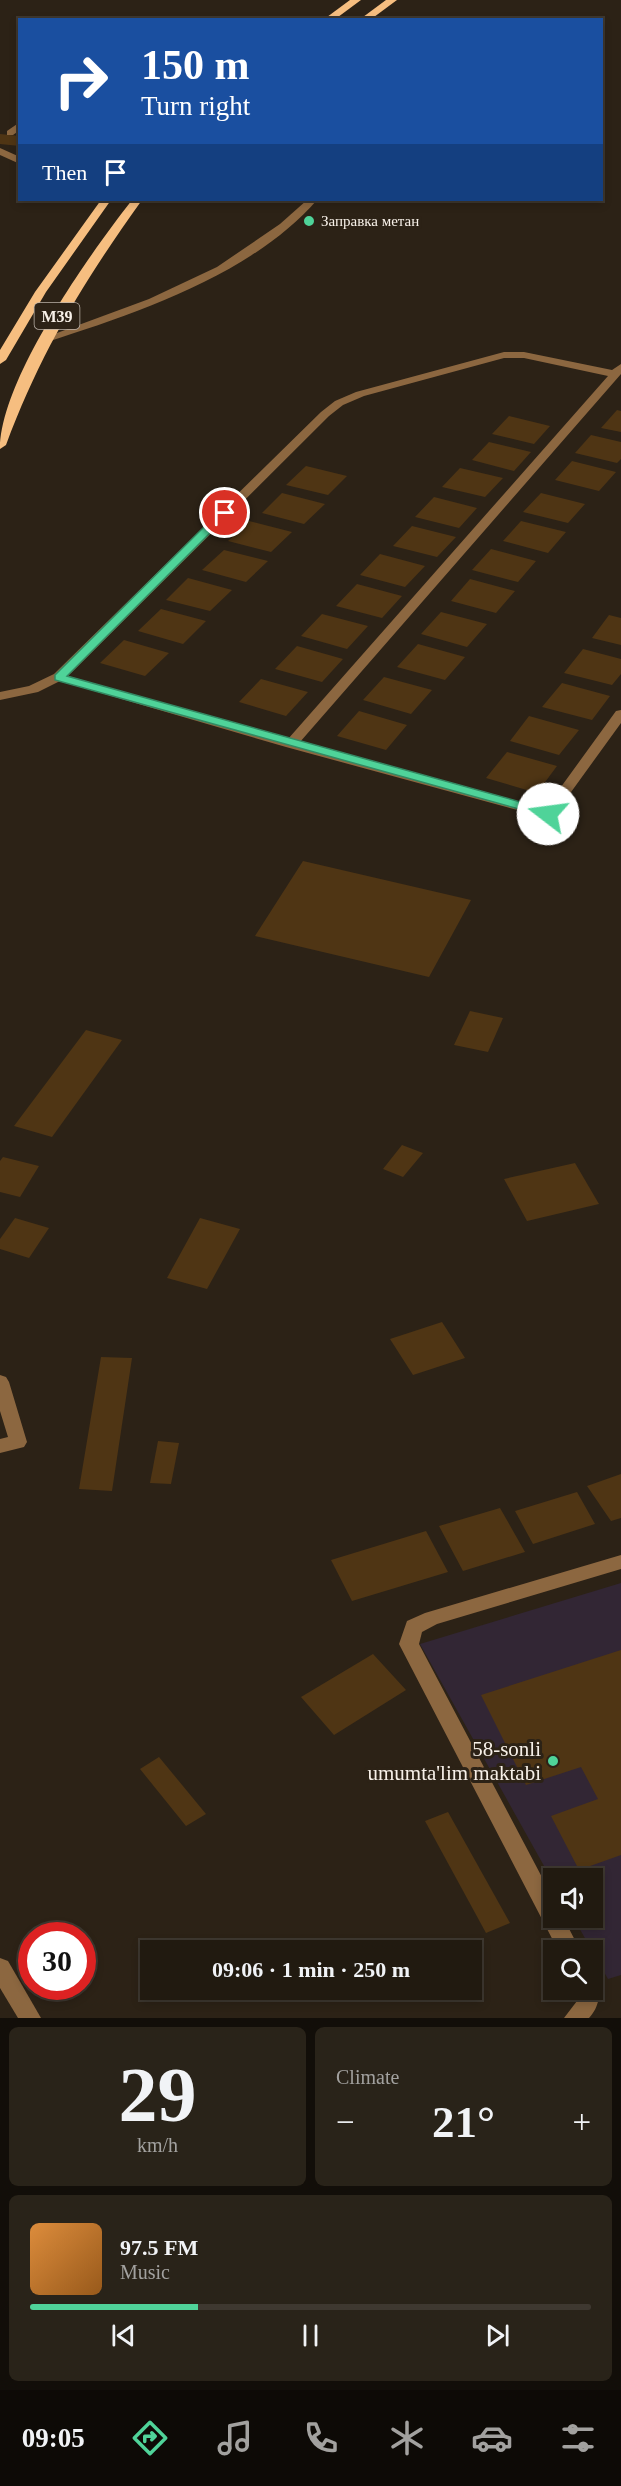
<!DOCTYPE html>
<html lang="en">
<head>
<meta charset="utf-8">
<style>
  body { margin:0; font-family:Georgia,serif; background:#292319; color:#f1f3f6; height:100vh; display:flex; flex-direction:column; font-size:22px; white-space:nowrap }
  * { box-sizing:border-box; margin:0 }
  p { font-size:20px; color:#a2a19f }
  .icon { flex:none; width:33px; height:33px; fill:none; stroke:currentColor; stroke-width:2; stroke-linecap:round; stroke-linejoin:round }
  .map { position:relative; height:2018px; overflow:hidden }
  .drawer { display:flex; flex-direction:column; gap:9px; padding:9px; background:#120e09; flex:1 }
  .drawer>* { flex:none }
  .guide { position:absolute; left:18px; top:18px; width:585px; height:183px; border-radius:0px; box-shadow:0 3px 9px #0003,0 0 0 2px #3e3830; background:#1a4fa0; color:#fff; overflow:hidden }
  .controls { position:absolute; left:543px; top:1868px; display:grid; gap:12px }
  .controls a { display:grid; place-items:center; width:60px; height:60px; border-radius:0px; background:#211a10; box-shadow:0 3px 9px #0003,0 0 0 2px #3e3830; font-size:30px }
  .speed { position:absolute; left:18px; top:1922px; display:flex; gap:12px; font-size:30px; font-weight:700; text-align:center }
  .speed>* { display:grid; place-content:center; width:78px; height:78px; border-radius:50%; background:#211a10; box-shadow:0 3px 9px #0003,0 0 0 2px #3e3830; line-height:1 }
  .speed .limit { border:9px solid #d22; background:#fff; color:#111 }
  .pin { position:absolute; display:grid; place-items:center; width:51px; height:51px; color:#fff; margin:-26px; border:3px solid #fff; border-radius:50%; box-shadow:0 2px 6px #0007 }
  .me { position:absolute; width:66px; margin:-33px; rotate:285deg; stroke-linejoin:round; filter:drop-shadow(0 0 4px #0008) }
  .turn { display:flex; align-items:center; gap:21px; height:126px; padding:0 24px; font-size:27px }
  .turn .icon { width:78px; height:78px; stroke-width:2.5 }
  .turn b { display:block; font-size:42px; line-height:51px }
  .then { display:flex; align-items:center; height:57px; padding:0 24px; background:#0003; gap:12px; font-size:22px }
  .big { font-size:45px; font-weight:700; line-height:1.1 }
  .drawer .card { flex:1; display:flex; flex-direction:column; justify-content:center; gap:9px; min-width:0; padding:0 21px; border-radius:9px; background:#292319 }
  .drawer .dial { align-items:center; gap:0 }
  .dial b { font-size:78px; line-height:1 }
  .song { display:flex; align-items:center; gap:18px }
  .cover { width:72px; height:72px; border-radius:9px; background:linear-gradient(135deg,hsl(30 70% 55%),hsl(30 70% 35%)) }
  .played { height:6px; border-radius:3px; background:linear-gradient(90deg,#4fd399 30%,#3e3830 30%) }
  .keys { display:flex; justify-content:space-around; direction:ltr }
  .heat { display:flex; justify-content:space-between; align-items:center; font-size:33px; direction:ltr }
  .drawer .tiles { flex:1; display:grid; gap:9px; grid-template-columns:1fr 1fr }
  .card:last-child { grid-column:span 2 }
  .trip { position:absolute; left:140px; top:1940px; width:342px; height:60px; border-radius:0px; background:#211a10; box-shadow:0 3px 9px #0003,0 0 0 2px #3e3830; font-weight:700; line-height:60px; text-align:center }
  .tab-bar { display:flex; height:96px; justify-content:space-around; align-items:center; background:#0d0a06; color:#a2a19f }
  .tab-bar .icon { width:42px; height:42px }
  .tab-bar .on { color:#4fd399 }
  .tab-bar b { font-size:27px; color:#f1f3f6 }
  .map>svg:first-child { display:block }
  .education { fill:#322634 }
  .building { fill:#4f3514 }
  .lines { fill:none; stroke-linecap:round; stroke-linejoin:round }
  .service { fill:#8c6740; fill-rule:evenodd }
  .minor { fill:#8c6740; fill-rule:evenodd }
  .trunk { fill:#f6be80; fill-rule:evenodd }
  .route { fill:#4fd399; stroke:#338963; stroke-width:1.5 }
  .poi-dot { fill:#4fd399; stroke:#2c2216; stroke-width:2 }
  .labels { text-anchor:middle; dominant-baseline:central; stroke-width:6; stroke-linejoin:round; paint-order:stroke }
  .far-poi-label { font-size:15px; fill:#f7f0e8; stroke:#2c2216; text-anchor:start }
  .shield { fill:#2c2216; stroke:#bab2a9; stroke-width:1.5 }
  .shield-label { font-size:16px; font-weight:bold; fill:#f7f0e8 }
  .near-poi-label { font-size:21px; fill:#f7f0e8; stroke:#2c2216; text-anchor:end }
</style>
</head>
<body>
<div class="map">
<svg width="621" height="2018" viewBox="0 0 621 2018">
  <rect width="100%" height="100%" fill="#2c2216"/>
  <path class="education" d="M621 1583V1975L608 1979 573 1917H592V1878H554L553 1882 420 1644Z"/>
  <g class="building">
    <path d="M0 134 20 136V146L0 144Z"/>
    <path d="M617 410 621 411V432L601 428Z"/>
    <path d="M509 416 550 426 534 444 492 434Z"/>
    <path d="M591 435 621 442V459L617 463 575 453Z"/>
    <path d="M489 442 531 452 514 471 472 460Z"/>
    <path d="M572 461 616 472 599 491 555 480Z"/>
    <path d="M306 466 347 476 328 495 286 485Z"/>
    <path d="M460 468 503 478 485 497 442 487Z"/>
    <path d="M282 493 325 504 304 524 262 513Z"/>
    <path d="M541 493 585 504 568 523 523 512Z"/>
    <path d="M434 497 477 508 459 528 415 517Z"/>
    <path d="M249 521 292 532 271 552 228 541Z"/>
    <path d="M521 521 566 532 548 553 503 541Z"/>
    <path d="M412 526 456 537 437 557 393 546Z"/>
    <path d="M491 549 536 561 518 582 472 570Z"/>
    <path d="M224 550 268 561 246 582 202 570Z"/>
    <path d="M380 554 425 566 405 587 360 575Z"/>
    <path d="M188 578 232 590 210 611 166 600Z"/>
    <path d="M470 579 515 591 496 613 451 601Z"/>
    <path d="M357 584 402 596 382 618 336 606Z"/>
    <path d="M161 609 206 621 183 644 138 631Z"/>
    <path d="M441 612 487 624 467 647 421 634Z"/>
    <path d="M322 614 368 626 347 649 301 636Z"/>
    <path d="M609 615 621 618V645L592 638Z"/>
    <path d="M124 640 169 653 145 676 100 663Z"/>
    <path d="M418 644 465 657 445 680 397 667Z"/>
    <path d="M297 646 343 659 322 682 275 669Z"/>
    <path d="M583 649 621 659V674L612 685 564 673Z"/>
    <path d="M384 677 432 690 411 714 363 700Z"/>
    <path d="M261 679 308 692 286 716 239 702Z"/>
    <path d="M562 683 610 696 592 720 542 707Z"/>
    <path d="M359 711 407 725 386 750 337 736Z"/>
    <path d="M529 716 579 730 559 755 510 741Z"/>
    <path d="M507 752 557 766 537 793 486 778Z"/>
    <path d="M303 861 471 900 429 977 255 936Z"/>
    <path d="M470 1011 503 1018 488 1052 454 1045Z"/>
    <path d="M86 1030 122 1040 52 1137 14 1126Z"/>
    <path d="M402 1145 423 1153 403 1177 383 1169Z"/>
    <path d="M3 1157 39 1166 20 1197 0 1192V1161Z"/>
    <path d="M575 1163 599 1204 527 1221 504 1179Z"/>
    <path d="M15 1218 49 1228 29 1258 0 1249V1239Z"/>
    <path d="M200 1218 240 1229 207 1289 167 1278Z"/>
    <path d="M442 1322 465 1358 413 1375 390 1339Z"/>
    <path d="M101 1357 132 1358 112 1491 79 1489Z"/>
    <path d="M158 1441 179 1443 171 1484 150 1483Z"/>
    <path d="M621 1474V1518L611 1521 587 1486Z"/>
    <path d="M577 1492 595 1524 533 1544 515 1511Z"/>
    <path d="M500 1508 525 1552 463 1571 439 1526Z"/>
    <path d="M426 1531 448 1572 352 1601 331 1560Z"/>
    <path d="M621 1650V1855L579 1870 551 1816 598 1799 581 1767 526 1785 481 1695Z"/>
    <path d="M373 1654 406 1690 334 1735 301 1697Z"/>
    <path d="M159 1757 206 1814 186 1826 140 1769Z"/>
    <path d="M448 1812 510 1923 486 1933 425 1821Z"/>
  </g>
  <g class="lines">
    <g class="service">
      <path d="M20 122V130L13 135H7V131Z"/>
      <path d="M0 148 20 157V164L0 155Z"/>
      <path d="M307 200H317C253 274 137 313 47 342L38 340 149 299 217 267 280 224Z"/>
      <path d="M0 1375 6 1377 9 1382 27 1442 24 1447 0 1453V1439L8 1437 0 1411Z"/>
    </g>
    <g class="minor">
      <path d="M504 352H524L612 370 621 364V374L300 742 545 809 616 711 621 710V723L553 817H543L286 747 60 681 38 692 0 700V692L29 686 54 674 321 412 335 401 356 392ZM504 358H524L608 376 288 739 68 676 329 416 343 405 364 396Z"/>
      <path d="M621 1555V1569L437 1624 422 1632 419 1644 554 1900V1917H563L580 1950H558L399 1644 407 1621 425 1613Z"/>
      <path d="M0 1958 8 1961 41 2018H18L0 1988Z"/>
      <path d="M592 1981C603 1992 599 2007 589 2018H564L577 2001 576 1989H592Z"/>
    </g>
    <g class="trunk">
      <path d="M350 0H361L334 20H323Z"/>
      <path d="M386 0H397L370 20H359Z"/>
      <path d="M101 200H111L46 292 6 360 0 364V350L35 292Z"/>
      <path d="M132 200H142C84 281 41 351 6 445L0 449C0 380 89 255 132 200Z"/>
    </g>
  </g>
  <path class="route" d="M221 510 230 513 67 676 553 811V816H544L55 680V675Z"/>
  <g class="poi-dot">
    <circle cx="309" cy="221" r="6"/>
    <circle cx="553" cy="1761" r="6"/>
  </g>
  <g class="labels">
    <g class="far-poi-label">
      <text x="321" y="221">Заправка метан</text>
    </g>
    <rect class="shield" x="34.5" y="303" width="45" height="26" rx="4.5"/>
    <g class="shield-label">
      <text x="57" y="316">M39</text>
    </g>
    <g class="near-poi-label">
      <text x="541" y="1749">58-sonli<tspan x="541" dy="24">umumta'lim maktabi</tspan></text>
    </g>
  </g>
</svg>
<div class="controls">
<a><svg class="icon" aria-label="sound" viewBox="0 0 24 24"><path d="M4 9h4l5-4v14l-5-4H4zM17 9q2 3 0 6"/></svg></a>
<a><svg class="icon" aria-label="search" viewBox="0 0 24 24"><circle cx="10" cy="10" r="6"/><path d="M15 15l6 6"/></svg></a>
</div>
<div class="speed"><div class="limit">30</div></div>
<div class="pin" style="left:225px;top:513px;background:#d93025"><svg class="icon" aria-label="arrive" viewBox="0 0 24 24"><path d="M6 21V4h12l-3 4 3 4H6"/></svg></div>
<svg class="me" style="left:548px;top:814px" viewBox="-20 -20 40 40"><circle r="19" fill="#fff"/><path d="M0-13L10 11 0 6-10 11z" fill="#4fd399"/></svg>
<div class="trip">09:06 · 1 min · 250 m</div>
<div class="guide">
<div class="turn"><svg class="icon" aria-label="right" viewBox="0 0 24 24"><path d="M7 20v-9h11M14 6l5 5-5 5"/></svg><div><b>150 m</b>Turn right</div></div>
<div class="then">Then<svg class="icon" aria-label="arrive" viewBox="0 0 24 24"><path d="M6 21V4h12l-3 4 3 4H6"/></svg></div>
</div>
</div>
<section class="drawer">
<div class="tiles">
<div class="card dial"><b>29</b><p>km/h</p></div>
<div class="card"><p>Climate</p>
<div class="heat"><a>−</a><b class="big">21°</b><a>+</a></div>
</div>
<div class="card">
<div class="song"><i class="cover"></i><div><b>97.5 FM</b><p>Music</p></div></div>
<div class="played"></div>
<div class="keys"><svg class="icon" aria-label="previous" viewBox="0 0 24 24"><path d="M18 5L8 12l10 7zM5 5v14"/></svg><svg class="icon" aria-label="pause" viewBox="0 0 24 24"><path d="M8 5v14M16 5v14"/></svg><svg class="icon" aria-label="next" viewBox="0 0 24 24"><path d="M6 5l10 7-10 7zM19 5v14"/></svg></div>
</div>
</div>
</section>
<nav class="tab-bar">
<b>09:05</b>
<svg class="icon on" aria-label="directions" viewBox="0 0 24 24"><path d="M12 3l9 9-9 9-9-9zM9 14v-3h6M13 9l2 2-2 2"/></svg>
<svg class="icon" aria-label="music" viewBox="0 0 24 24"><path d="M9 18V5l10-2v13"/><circle cx="6" cy="18" r="3"/><circle cx="16" cy="16" r="3"/></svg>
<svg class="icon" aria-label="phone" viewBox="0 0 24 24"><path d="M5 4h4l2 5-3 2q2 4 5 5l2-3 5 2v4C11 20 4 13 5 4z"/></svg>
<svg class="icon" aria-label="climate" viewBox="0 0 24 24"><path d="M12 3v18M4 7l16 10M4 17L20 7"/></svg>
<svg class="icon" aria-label="car" viewBox="0 0 24 24"><path d="M5 17H2v-5l4-1 3-4h7l3 4 3 1v5h-3M9 17h6M6 11h13"/><circle cx="7" cy="17" r="2"/><circle cx="17" cy="17" r="2"/></svg>
<svg class="icon" aria-label="filters" viewBox="0 0 24 24"><path d="M4 7h16M4 17h16"/><circle cx="9" cy="7" r="2"/><circle cx="15" cy="17" r="2"/></svg>
</nav>
</body>
</html>
